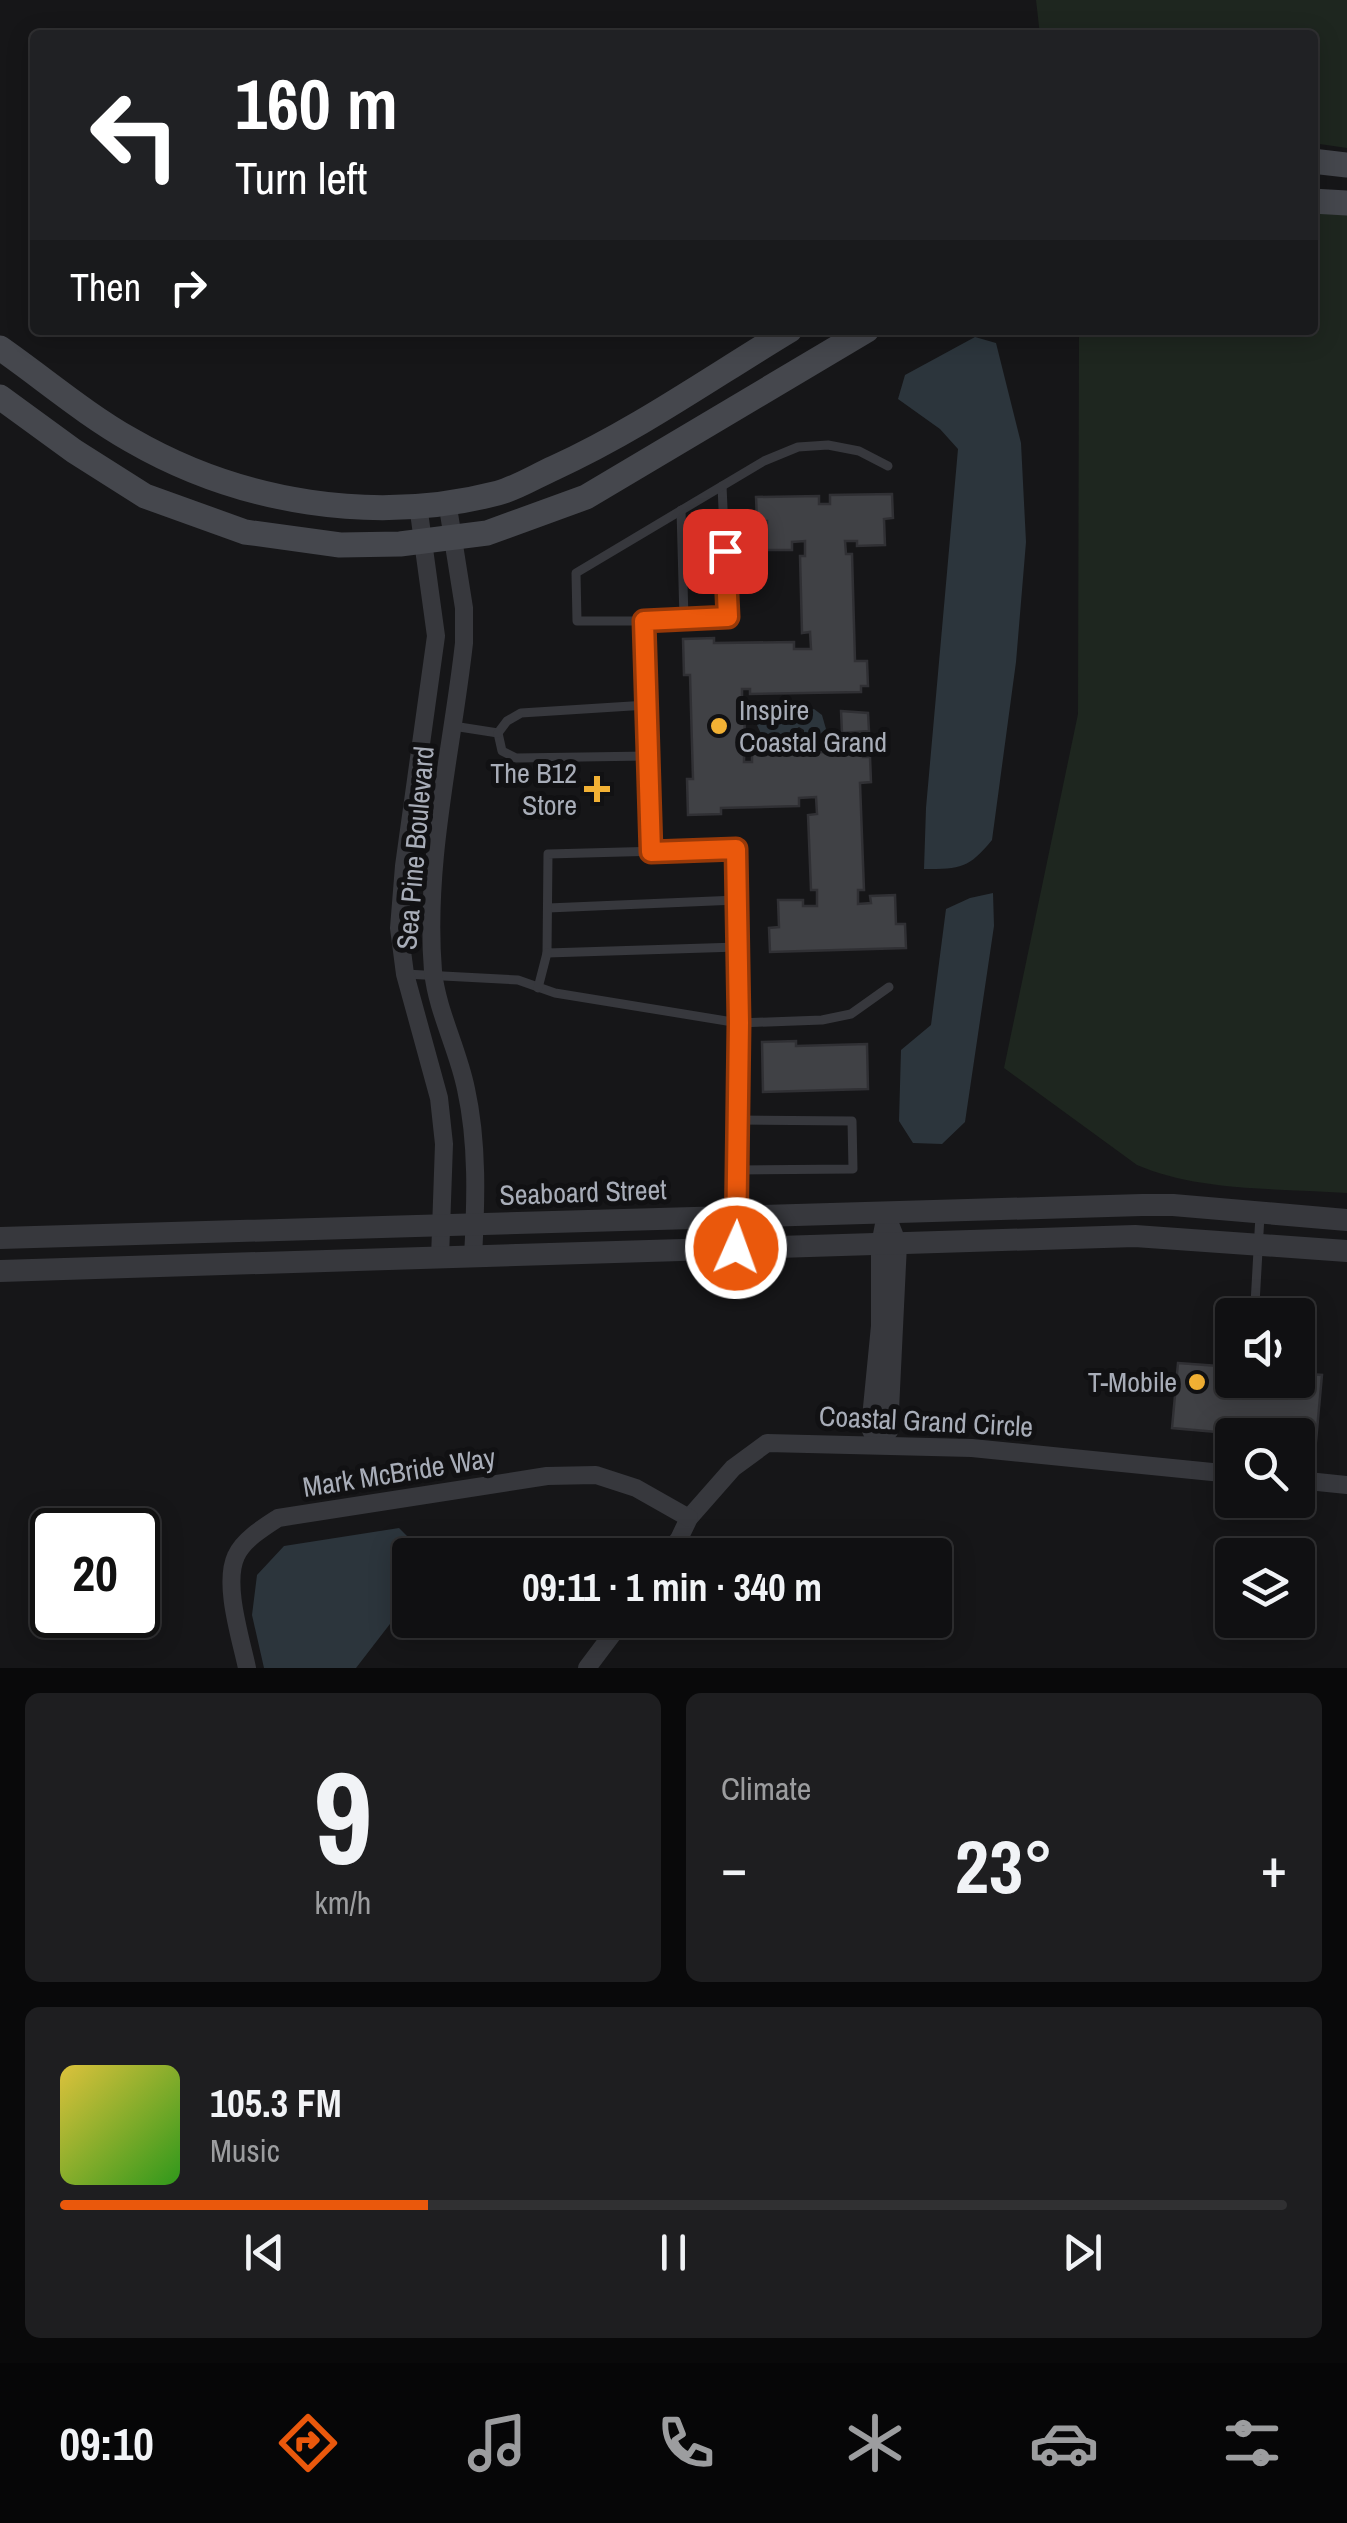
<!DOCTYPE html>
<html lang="en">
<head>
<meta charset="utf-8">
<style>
  body { margin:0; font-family:"Archivo Narrow",sans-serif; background:#1e1e20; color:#f1f3f6; height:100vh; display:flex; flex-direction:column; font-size:38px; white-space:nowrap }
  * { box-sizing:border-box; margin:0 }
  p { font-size:32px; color:#9c9d9f }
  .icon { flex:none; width:55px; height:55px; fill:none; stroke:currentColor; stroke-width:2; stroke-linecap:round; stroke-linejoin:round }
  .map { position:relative; height:1668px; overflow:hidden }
  .panel { display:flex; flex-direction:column; gap:25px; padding:25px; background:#09090a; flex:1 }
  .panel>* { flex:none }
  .hud { position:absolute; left:30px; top:30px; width:1288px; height:305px; border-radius:10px; box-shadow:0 5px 25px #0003,0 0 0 2px #303032; background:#202124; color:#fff; overflow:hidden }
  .fabs { position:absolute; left:1215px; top:1298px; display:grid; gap:20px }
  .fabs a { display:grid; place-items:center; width:100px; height:100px; border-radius:10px; background:#101012; box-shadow:0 5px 25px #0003,0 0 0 2px #303032; font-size:50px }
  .speed { position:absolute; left:30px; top:1508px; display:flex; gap:20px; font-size:50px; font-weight:700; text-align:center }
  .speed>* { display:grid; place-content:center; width:130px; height:130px; border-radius:50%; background:#101012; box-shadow:0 5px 25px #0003,0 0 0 2px #303032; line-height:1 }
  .speed .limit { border:5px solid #111; border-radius:15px; background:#fff; color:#111 }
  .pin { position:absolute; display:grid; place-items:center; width:85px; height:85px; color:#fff; margin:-42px; border-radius:20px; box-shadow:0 5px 15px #0006 }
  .me { position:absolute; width:110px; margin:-55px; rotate:2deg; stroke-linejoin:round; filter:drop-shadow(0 0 8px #0008) }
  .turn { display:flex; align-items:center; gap:35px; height:210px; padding:0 40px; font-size:45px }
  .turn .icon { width:130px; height:130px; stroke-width:2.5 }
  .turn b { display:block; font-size:70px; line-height:85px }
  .then { display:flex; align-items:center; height:95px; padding:0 40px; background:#0003; gap:20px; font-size:38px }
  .big { font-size:75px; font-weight:700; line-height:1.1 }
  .panel .widget { flex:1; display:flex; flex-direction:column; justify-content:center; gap:15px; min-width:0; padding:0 35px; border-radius:15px; background:#1e1e20 }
  .panel .dial { align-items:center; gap:0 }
  .dial b { font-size:130px; line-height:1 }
  .song { display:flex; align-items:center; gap:30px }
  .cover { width:120px; height:120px; border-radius:15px; background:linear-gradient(135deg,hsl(50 70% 55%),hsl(110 70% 35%)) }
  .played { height:10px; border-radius:5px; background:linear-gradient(90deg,#ea580c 30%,#303032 30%) }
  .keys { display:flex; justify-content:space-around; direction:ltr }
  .heat { display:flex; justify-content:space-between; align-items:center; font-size:55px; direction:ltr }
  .panel .tiles { flex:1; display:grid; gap:25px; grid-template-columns:1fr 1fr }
  .widget:last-child { grid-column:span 2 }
  .trip { position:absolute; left:392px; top:1538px; width:560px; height:100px; border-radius:10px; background:#101012; box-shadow:0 5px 25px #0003,0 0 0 2px #303032; font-weight:700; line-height:100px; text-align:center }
  .tabs { display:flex; height:160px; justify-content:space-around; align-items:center; background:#060607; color:#9c9d9f }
  .tabs .icon { width:70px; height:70px }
  .tabs .active { color:#ea580c }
  .tabs b { font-size:45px; color:#f1f3f6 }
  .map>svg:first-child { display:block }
  .green { fill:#1e261f }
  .water { fill:#2c353c }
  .building { fill:#404145; stroke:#303034; stroke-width:2.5 }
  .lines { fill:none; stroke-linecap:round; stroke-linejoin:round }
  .service { stroke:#37383d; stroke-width:9 }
  .minor { stroke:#37383d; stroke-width:18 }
  .tertiary { stroke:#37383d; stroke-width:22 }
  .secondary { stroke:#45474d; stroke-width:25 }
  .route-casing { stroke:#983908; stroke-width:25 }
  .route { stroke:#ea580c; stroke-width:18 }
  .poi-dot { fill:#f2b134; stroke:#111113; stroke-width:4 }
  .labels { text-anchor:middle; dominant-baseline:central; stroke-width:10; stroke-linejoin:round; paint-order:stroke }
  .poi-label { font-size:28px; fill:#a8adb8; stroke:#111113; text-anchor:end }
  .street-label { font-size:28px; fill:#a8adb8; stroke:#111113 }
</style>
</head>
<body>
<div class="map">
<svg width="1347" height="1668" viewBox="0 0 1347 1668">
  <rect width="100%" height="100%" fill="#161618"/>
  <g class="green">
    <path d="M1036 0H1347V148L1313 143 1312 35H1040Z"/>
    <path d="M1313 206 1347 207V1193C1279 1188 1200 1192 1137 1165L1004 1068 1078 714 1079 330H1312Z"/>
  </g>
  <g class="water">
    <path d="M975 337 996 343 1021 443 1026 542 1016 662 992 840C969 868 961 869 924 869L926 808 958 449 940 429 898 399 905 375Z"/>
    <path d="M763 709 785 714 814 709 822 715 826 729 815 738 804 737V730L799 727 783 737 764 740 757 725Z"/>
    <path d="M993 893 994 926 965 1122 942 1144 913 1143 899 1121 901 1050 931 1025 946 909 970 898Z"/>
    <path d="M399 1528 422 1551V1555H410V1598L356 1668H264L252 1615 257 1575 284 1546Z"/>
  </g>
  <g class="building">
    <path d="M892 494 893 518 884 519 885 545 857 546V541H845L846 554H852L855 661H867L868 686H861V692L750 694V689H742V703H745L744 762H752V754L863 751V757H870L871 782 860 783 864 890H858V904L871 903 870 896 895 895 896 924H905L906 948 770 952 769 928 779 927 778 900H803V906H817V890H811L808 815 817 814 816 797 799 798V806L721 808V814L688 815 687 779H693L690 675H684L683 639 714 638V643L794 642V649H811L810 632 802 633 800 556H805V541L792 542V550H767V521H757L756 497 819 496V504H830V495Z"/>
    <path d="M841 711 868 713 869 731 842 733Z"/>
    <path d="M796 1041V1046L867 1044 868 1089 763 1092 762 1042Z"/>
    <path d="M1178 1363 1232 1367V1380H1298V1373L1322 1375 1316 1441 1298 1439V1435H1251L1172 1428Z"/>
  </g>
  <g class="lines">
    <g class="service">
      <path d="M681 510 684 619"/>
      <path d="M644 621 728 617 722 486"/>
      <path d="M453 726 498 733"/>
      <path d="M498 733 502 751 516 758 648 756"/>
      <path d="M498 733 507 721 521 713 647 705"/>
      <path d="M651 851 644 621H577L576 573 764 461 798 447 828 445 859 451 888 466"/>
      <path d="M548 908 737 900"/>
      <path d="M738 947 547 953 548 854 736 849 739 1023 822 1020 851 1014 889 987"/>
      <path d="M405 974 518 980 555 993 739 1023 736 1246"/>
      <path d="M538 988 547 953"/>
      <path d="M736 1120 852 1121 853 1169 737 1170"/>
      <path d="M1255 1304 1260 1215"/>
    </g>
    <g class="minor">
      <path d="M447 501 464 608V643C452 751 424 862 433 971 437 1011 458 1049 466 1089 478 1143 476 1202 473 1257"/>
      <path d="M418 505 436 636 404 866 399 928 405 974 439 1098 444 1144 440 1258"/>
      <path d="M886 1214 898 1244 889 1431 877 1443 870 1428 880 1326V1245Z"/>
      <path d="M1298 1480 1347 1485"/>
      <path d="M667 1555 679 1539 689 1518 733 1468 767 1443 972 1448 1232 1474"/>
      <path d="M247 1668C241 1639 223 1584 236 1556 243 1540 264 1527 278 1518L547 1476 596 1475 636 1488 689 1518"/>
      <path d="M587 1668 623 1620"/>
    </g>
    <g class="tertiary">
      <path d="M0 1238 1142 1205H1173L1347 1220"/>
      <path d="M0 1271 1135 1236 1347 1251"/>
    </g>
    <g class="secondary">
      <path d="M1312 161 1347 165"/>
      <path d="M1312 201 1347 203"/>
      <path d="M0 348C43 378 85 414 131 440 240 503 375 525 498 493 517 488 536 476 554 468 637 430 712 377 790 330"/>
      <path d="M0 397 74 451 145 496 245 532 340 545 400 544 487 533 586 497 867 330"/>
    </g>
  </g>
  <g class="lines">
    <g class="route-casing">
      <path id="route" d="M725 551 728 617 644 621 651 852 736 849 739 1023 736 1248"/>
    </g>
    <use href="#route" class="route"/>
  </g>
  <g class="poi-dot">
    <circle cx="719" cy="726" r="10"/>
    <path d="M592 774h10v10h10v10h-10v10h-10v-10h-10v-10h10z"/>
    <circle cx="1197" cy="1382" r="10"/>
  </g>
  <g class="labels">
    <g class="poi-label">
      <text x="739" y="710" text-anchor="start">Inspire<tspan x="739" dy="32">Coastal Grand</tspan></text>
      <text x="577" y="773">The B12<tspan x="577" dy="32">Store</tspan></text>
      <text x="1177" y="1382">T-Mobile</text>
    </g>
    <g class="street-label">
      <text transform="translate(415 848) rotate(-85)">Sea Pine Boulevard</text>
      <text transform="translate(583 1192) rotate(-2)">Seaboard Street</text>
      <text transform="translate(926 1421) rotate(3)">Coastal Grand Circle</text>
      <text transform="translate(399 1472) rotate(-9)">Mark McBride Way</text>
    </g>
  </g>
</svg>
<div class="fabs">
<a><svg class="icon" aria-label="sound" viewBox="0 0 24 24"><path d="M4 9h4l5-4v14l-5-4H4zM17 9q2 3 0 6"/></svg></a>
<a><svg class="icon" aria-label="search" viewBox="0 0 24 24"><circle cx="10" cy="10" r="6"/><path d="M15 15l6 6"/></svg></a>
<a><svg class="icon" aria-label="layers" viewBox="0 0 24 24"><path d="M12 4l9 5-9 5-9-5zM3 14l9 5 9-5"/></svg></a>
</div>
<div class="speed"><div class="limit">20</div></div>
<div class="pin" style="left:725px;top:551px;background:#d93025"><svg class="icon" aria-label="arrive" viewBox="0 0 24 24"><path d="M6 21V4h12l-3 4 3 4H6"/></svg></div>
<svg class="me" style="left:736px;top:1248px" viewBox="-20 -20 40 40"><circle r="17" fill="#ea580c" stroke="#fff" stroke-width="3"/><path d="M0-11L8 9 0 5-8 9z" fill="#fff"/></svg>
<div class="trip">09:11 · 1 min · 340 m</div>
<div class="hud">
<div class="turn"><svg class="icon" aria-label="left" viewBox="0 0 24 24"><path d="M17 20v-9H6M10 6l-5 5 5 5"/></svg><div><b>160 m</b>Turn left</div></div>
<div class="then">Then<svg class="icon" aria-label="right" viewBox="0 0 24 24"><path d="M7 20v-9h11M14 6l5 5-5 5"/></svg></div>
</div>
</div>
<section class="panel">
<div class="tiles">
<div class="widget dial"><b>9</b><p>km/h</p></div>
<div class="widget"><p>Climate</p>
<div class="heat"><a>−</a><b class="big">23°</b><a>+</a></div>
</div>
<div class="widget">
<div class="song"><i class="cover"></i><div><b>105.3 FM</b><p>Music</p></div></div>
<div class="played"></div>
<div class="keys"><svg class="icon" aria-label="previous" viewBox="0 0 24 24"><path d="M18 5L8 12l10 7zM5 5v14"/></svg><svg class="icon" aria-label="pause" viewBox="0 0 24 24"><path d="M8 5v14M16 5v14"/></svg><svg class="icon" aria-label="next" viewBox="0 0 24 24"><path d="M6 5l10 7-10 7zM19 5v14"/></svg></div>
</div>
</div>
</section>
<nav class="tabs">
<b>09:10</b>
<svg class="icon active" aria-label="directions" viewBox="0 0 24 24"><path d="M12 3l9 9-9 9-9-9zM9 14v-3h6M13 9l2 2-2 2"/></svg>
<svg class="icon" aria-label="music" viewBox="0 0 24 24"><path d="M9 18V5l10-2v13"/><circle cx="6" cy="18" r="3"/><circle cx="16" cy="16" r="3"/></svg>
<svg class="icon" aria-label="phone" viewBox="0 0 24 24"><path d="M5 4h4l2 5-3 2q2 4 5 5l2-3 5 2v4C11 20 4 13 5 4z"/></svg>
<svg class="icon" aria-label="climate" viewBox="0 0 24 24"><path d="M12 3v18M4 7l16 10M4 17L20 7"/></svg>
<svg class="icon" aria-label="car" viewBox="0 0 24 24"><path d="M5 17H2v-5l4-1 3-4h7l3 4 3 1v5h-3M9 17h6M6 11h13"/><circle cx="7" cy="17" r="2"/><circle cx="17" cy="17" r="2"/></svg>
<svg class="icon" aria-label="filters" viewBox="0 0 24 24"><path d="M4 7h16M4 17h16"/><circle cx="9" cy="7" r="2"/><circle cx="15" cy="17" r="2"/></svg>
</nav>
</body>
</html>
